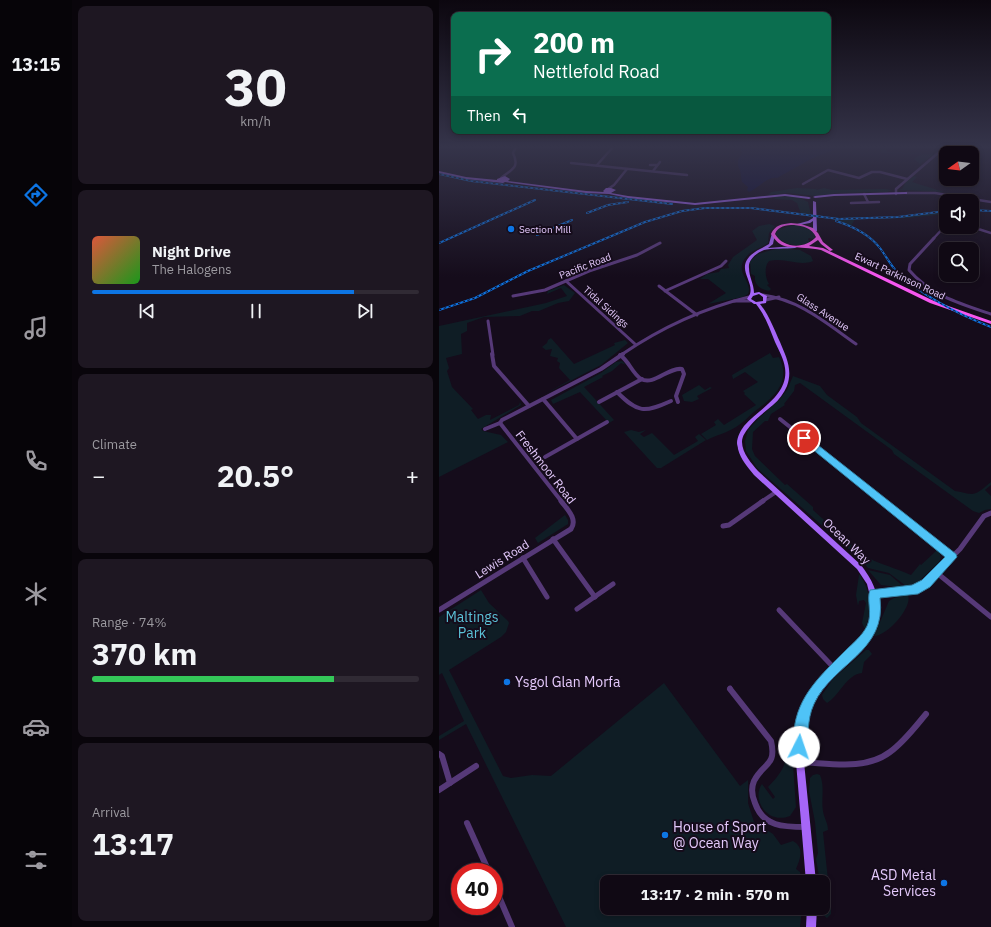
<!DOCTYPE html>
<html lang="en">
<head>
<meta charset="utf-8">
<style>
  body { margin:0; font-family:"IBM Plex Sans",sans-serif; background:#1e1722; color:#f1f3f6; height:100vh; display:flex; flex-direction:column; font-size:15px; white-space:nowrap }
  * { box-sizing:border-box; margin:0 }
  p { font-size:13px; color:#9c9aa0 }
  .icon { flex:none; width:22px; height:22px; fill:none; stroke:currentColor; stroke-width:2; stroke-linecap:round; stroke-linejoin:round }
  .map { position:relative; flex:1; overflow:hidden }
  .drawer { display:flex; flex-direction:column; gap:6px; padding:6px; background:#09050b; width:367px }
  .drawer>* { flex:none }
  .hud { position:absolute; left:12px; top:12px; width:380px; height:122px; border-radius:8px; box-shadow:0 2px 6px #0003,0 0 0 1px #302a34; background:#0b6e4f; color:#fff; overflow:hidden }
  .needle { width:26px; rotate:256deg }
  .fabs { position:absolute; left:500px; top:146px; display:grid; gap:8px }
  .fabs a { display:grid; place-items:center; width:40px; height:40px; border-radius:8px; background:#100914; box-shadow:0 2px 6px #0003,0 0 0 1px #302a34; font-size:20px }
  .speed { position:absolute; left:12px; top:863px; display:flex; gap:8px; font-size:20px; font-weight:700; text-align:center }
  .speed>* { display:grid; place-content:center; width:52px; height:52px; border-radius:50%; background:#100914; box-shadow:0 2px 6px #0003,0 0 0 1px #302a34; line-height:1 }
  .speed .limit { border:6px solid #d22; background:#fff; color:#111 }
  .pin { position:absolute; display:grid; place-items:center; width:34px; height:34px; color:#fff; margin:-17px; border:2px solid #fff; border-radius:50%; box-shadow:0 1px 4px #0007 }
  .me { position:absolute; width:44px; margin:-22px; rotate:4deg; stroke-linejoin:round; filter:drop-shadow(0 0 3px #0008) }
  .turn { display:flex; align-items:center; gap:14px; height:84px; padding:0 16px; font-size:18px }
  .turn .icon { width:52px; height:52px; stroke-width:2.5 }
  .turn b { display:block; font-size:28px; line-height:34px }
  .then { display:flex; align-items:center; height:38px; padding:0 16px; background:#0003; gap:8px; font-size:15px }
  .big { font-size:30px; font-weight:800; line-height:1.1 }
  .drawer .card { flex:1; display:flex; flex-direction:column; justify-content:center; gap:6px; min-width:0; padding:0 14px; border-radius:8px; background:#1e1722 }
  .drawer .dial { align-items:center; gap:0 }
  .dial b { font-size:52px; line-height:1 }
  .song { display:flex; align-items:center; gap:12px }
  .cover { width:48px; height:48px; border-radius:6px; background:linear-gradient(135deg,hsl(10 70% 55%),hsl(120 70% 35%)) }
  .played { height:4px; border-radius:2px; background:linear-gradient(90deg,#0d75e4 80%,#302a34 80%) }
  .keys { display:flex; justify-content:space-around; direction:ltr }
  .heat { display:flex; justify-content:space-between; align-items:center; font-size:22px; direction:ltr }
  .charge { height:6px; border-radius:3px; background:linear-gradient(90deg,#34c759 74%,#302a34 0) }
  .trip { position:absolute; left:161px; top:875px; width:230px; height:40px; border-radius:8px; background:#100914; box-shadow:0 2px 6px #0003,0 0 0 1px #302a34; font-weight:800; line-height:40px; text-align:center }
  main { display:flex; flex:1; min-height:0 }
  .menu { display:flex; flex-direction:column; width:72px; justify-content:space-around; align-items:center; background:#060408; color:#9c9aa0 }
  .menu .icon { width:28px; height:28px }
  .menu .current { color:#0d75e4 }
  .menu b { font-size:18px; color:#f1f3f6 }
  .map>svg:first-child { display:block }
  .green { fill:#0f1d25 }
  .water { fill:#0d0b35 }
  .lines { fill:none; stroke-linecap:round; stroke-linejoin:round }
  .street-far4 { stroke:#563978; stroke-width:2.5 }
  .street-far3 { stroke:#563978; stroke-width:3 }
  .street-far2 { stroke:#563978; stroke-width:4 }
  .street-far1 { stroke:#563978; stroke-width:5 }
  .street { stroke:#563978; stroke-width:6 }
  .secondary { fill:#a666f7; fill-rule:evenodd }
  .primary { fill:#f656ef; fill-rule:evenodd }
  .rail-casing { stroke:#0d75e4; stroke-width:2 }
  .rail { stroke:#150c1b; stroke-width:1; stroke-dasharray:2.5; stroke-linecap:butt }
  .route { fill:#4fc3f7; stroke:#337fa1 }
  .poi-dot { fill:#0d75e4; stroke:#150c1b; stroke-width:1.5 }
  .labels { text-anchor:middle; dominant-baseline:central; stroke-width:4; stroke-linejoin:round; paint-order:stroke }
  .far-poi-label { font-size:10px; fill:#e4c9fc; stroke:#150c1b; text-anchor:start }
  .far-street-label { font-size:10px; fill:#e4c9fc; stroke:#150c1b }
  .street-label { font-size:12px; fill:#e4c9fc; stroke:#150c1b }
  .near-park-label { font-size:14px; fill:#5bc2d7; stroke:#150c1b }
  .near-poi-label { font-size:14px; fill:#e4c9fc; stroke:#150c1b; text-anchor:start }
</style>
</head>
<body>
<main>
<nav class="menu">
<b>13:15</b>
<svg class="icon current" aria-label="directions" viewBox="0 0 24 24"><path d="M12 3l9 9-9 9-9-9zM9 14v-3h6M13 9l2 2-2 2"/></svg>
<svg class="icon" aria-label="music" viewBox="0 0 24 24"><path d="M9 18V5l10-2v13"/><circle cx="6" cy="18" r="3"/><circle cx="16" cy="16" r="3"/></svg>
<svg class="icon" aria-label="phone" viewBox="0 0 24 24"><path d="M5 4h4l2 5-3 2q2 4 5 5l2-3 5 2v4C11 20 4 13 5 4z"/></svg>
<svg class="icon" aria-label="climate" viewBox="0 0 24 24"><path d="M12 3v18M4 7l16 10M4 17L20 7"/></svg>
<svg class="icon" aria-label="car" viewBox="0 0 24 24"><path d="M5 17H2v-5l4-1 3-4h7l3 4 3 1v5h-3M9 17h6M6 11h13"/><circle cx="7" cy="17" r="2"/><circle cx="17" cy="17" r="2"/></svg>
<svg class="icon" aria-label="filters" viewBox="0 0 24 24"><path d="M4 7h16M4 17h16"/><circle cx="9" cy="7" r="2"/><circle cx="15" cy="17" r="2"/></svg>
</nav>
<section class="drawer">
<div class="card dial"><b>30</b><p>km/h</p></div>
<div class="card">
<div class="song"><i class="cover"></i><div><b>Night Drive</b><p>The Halogens</p></div></div>
<div class="played"></div>
<div class="keys"><svg class="icon" aria-label="previous" viewBox="0 0 24 24"><path d="M18 5L8 12l10 7zM5 5v14"/></svg><svg class="icon" aria-label="pause" viewBox="0 0 24 24"><path d="M8 5v14M16 5v14"/></svg><svg class="icon" aria-label="next" viewBox="0 0 24 24"><path d="M6 5l10 7-10 7zM19 5v14"/></svg></div>
</div>
<div class="card"><p>Climate</p>
<div class="heat"><a>−</a><b class="big">20.5°</b><a>+</a></div>
</div>
<div class="card"><p>Range · 74%</p><b class="big">370 km</b><div class="charge"></div></div>
<div class="card"><p>Arrival</p><b class="big">13:17</b></div>
</section>
<div class="map">
<svg width="552" height="927" viewBox="0 0 552 927">
  <rect width="100%" height="100%" fill="#150c1b"/>
  <g class="green">
    <path d="M440 147 457 148 453 150 448 148 447 149 448 152 495 154 481 164 475 159 483 154 443 153Z"/>
    <path d="M475 176 478 177 473 182 505 192 460 190 463 189 467 182Z"/>
    <path d="M379 187 377 190 385 188 393 190 445 189 453 190 448 192 399 193 377 196 349 193 329 195 332 192 358 188 377 189Z"/>
    <path d="M352 196 361 198 369 202 372 215 362 214 358 203 353 200 336 199 334 197Z"/>
    <path d="M507 211V214L468 218 416 219 412 226 390 218 462 217Z"/>
    <path d="M330 224 336 226 330 233 329 243C322 248 313 250 308 256 293 272 315 281 309 294L304 297 269 304 287 293 269 279H261L268 274 280 272 282 269 290 268 289 265 294 257 318 240 313 231 320 226Z"/>
    <path d="M357 225C365 226 372 228 376 235L375 239 370 238 369 239 371 243C358 247 346 246 336 235L339 229Z"/>
    <path d="M340 248 361 250 372 256 374 261C360 267 347 257 330 261 325 267 326 277 330 284L328 285 332 289 330 291C321 289 315 285 316 276L312 274 311 261 319 254Z"/>
    <path d="M125 285 136 293 130 301 119 303 100 311H93L81 316 45 317 28 323V331L22 334 23 354 7 358 10 368 8 371 13 387 34 409 32 410 39 419 47 415H52L51 420 80 405 81 402 82 405 42 429 44 431 62 435 69 442 0 477V326L107 303 128 296 122 288 108 294 109 291Z"/>
    <path d="M112 338 135 364 176 345 175 343 186 340 189 343 162 365 106 394 131 380 120 368 121 363 118 361 119 358 111 356 113 349 107 350 103 347 108 343 109 340Z"/>
    <path d="M331 353 334 358 340 357C353 382 334 398 316 411 310 416 304 423 297 427 288 433 277 435 268 440L262 434 277 425 275 422 279 419 285 425 317 405 305 394 306 393 304 391 319 382 306 372 294 379 293 375Z"/>
    <path d="M183 361 187 365 182 363 173 371 163 376 164 377 145 387 175 420 170 423 141 392 114 404 112 400 162 373 177 362Z"/>
    <path d="M354 376 381 386 388 395 418 417 422 423 516 491C537 495 534 497 552 482V485L546 490 552 496V509L546 510 540 513 534 511 455 454 453 450 361 383 356 385 355 391 345 404 346 405 332 414 329 421H326L314 432 313 449 316 456 346 485 348 484 374 507V510C389 523 421 555 438 562 448 566 461 570 472 575L481 564 482 565 497 551V548C501 551 503 557 500 562L479 582 467 586 450 573 429 568 422 560 318 468 307 451 306 441 309 430 320 418 340 400 348 390Z"/>
    <path d="M260 385 266 390 271 387 273 388 258 396 260 399 253 402 245 401 243 395Z"/>
    <path d="M192 430 200 432 207 430 201 434 205 437 213 433 235 455 259 441 256 437 260 434 267 440 222 468H218L185 432Z"/>
    <path d="M126 515 129 520V524L99 543 96 538Z"/>
    <path d="M429 570 451 575 466 588 442 585Z"/>
    <path d="M420 575H421C432 592 434 610 426 629L423 623 427 603 425 600 420 601 419 606 417 595Z"/>
    <path d="M42 590 50 603 69 621 70 623 67 632 62 637 10 670 64 776 72 778 93 775 112 776 225 683 301 786 309 780V803L315 822 334 834 342 845 354 841C366 848 361 859 357 869L361 872 363 882H168V908H363L361 927H127L27 724 0 740V736L25 721 3 673 0 675V617Z"/>
    <path d="M469 595C474 607 448 636 435 636L450 601 455 598Z"/>
    <path d="M427 650H430L433 654 425 662 423 673C408 674 400 696 388 703L384 699 383 695 394 679Z"/>
    <path d="M352 736 357 807 351 816C328 825 312 799 323 784L334 799 336 797 329 787C341 774 352 763 343 744Z"/>
    <path d="M378 774 381 775C386 787 382 799 384 811 385 818 389 823 389 830L384 832 392 909V914L388 918 383 914 382 908H384V882H381L377 859 379 853 376 822 370 791 371 778 374 775Z"/>
  </g>
  <path class="water" d="M301 147H402L374 158 338 178C328 176 320 188 310 192L308 190 309 187 303 182 301 170 299 166V160L303 153Z"/>
  <g class="lines">
    <g class="street-far4">
      <path d="M132 163 248 175"/>
      <path d="M158 165 174 147"/>
      <path d="M211 165H218"/>
      <path d="M214 171 221 162"/>
      <path d="M62 178C73 169 81 168 74 153L77 147"/>
      <path d="M364 184 389 170 420 178 433 172H441L468 179"/>
      <path d="M169 189 175 185 188 169"/>
      <path d="M467 193H496L552 202"/>
      <path d="M425 194 429 202"/>
      <path d="M457 194V189L506 147"/>
      <path d="M412 203 440 202"/>
      <path d="M533 227 552 233"/>
      <path d="M494 239 507 225"/>
    </g>
    <g class="street-far3">
      <path d="M495 238 471 264 470 270C491 295 522 304 552 314"/>
      <path d="M127 281 196 344"/>
      <path d="M220 286 258 315"/>
      <path d="M226 291 282 266 287 261"/>
      <path d="M324 295C361 300 387 323 417 344"/>
      <path d="M74 296 106 290 150 271 198 255 221 243"/>
      <path d="M327 300 340 297"/>
      <path d="M295 301H311"/>
      <path d="M49 321 54 355"/>
      <path d="M182 355C220 329 265 308 310 297"/>
    </g>
    <g class="street-far2">
      <path d="M53 354 55 366 90 406"/>
      <path d="M181 355C190 361 193 373 202 379 215 386 229 367 243 369L245 374 237 396 239 402"/>
      <path d="M178 392C199 413 205 413 232 401"/>
      <path d="M104 399 138 439"/>
      <path d="M160 402 203 379"/>
      <path d="M341 419 445 502"/>
      <path d="M61 423 123 502"/>
      <path d="M46 429 61 423 63 420 162 369 184 354"/>
      <path d="M106 457 168 422"/>
      <path d="M322 502 337 492"/>
    </g>
    <g class="street-far1">
      <path d="M444 501 513 557"/>
      <path d="M284 526 290 525 324 501"/>
      <path d="M114 539 156 597"/>
      <path d="M84 558 108 597"/>
      <path d="M498 573 552 617"/>
      <path d="M435 593 469 592 487 583 521 549 545 516 552 513"/>
      <path d="M138 609 174 584"/>
      <path d="M0 610 132 529C139 519 128 509 122 501"/>
      <path d="M340 610 396 669"/>
      <path d="M291 688 292 690"/>
    </g>
    <g class="street">
      <path d="M291 689 332 741C338 766 324 763 315 781 312 788 313 796 316 803 324 827 345 827 367 827"/>
      <path d="M0 754 3 756 11 783"/>
      <path d="M361 762C390 763 426 771 451 752 465 742 476 727 487 714"/>
      <path d="M0 790 37 766"/>
      <path d="M28 823 50 872"/>
      <path d="M55 885 73 927"/>
    </g>
    <g class="secondary">
      <path d="M0 171 27 177 58 180V179L66 176 71 179 69 181 147 191 165 192 164 191 167 188H172L177 190 172 193 189 196 256 203 346 194 370 197 372 198 370 199 346 196 256 205 189 198 170 194 147 193 66 182 64 183 27 179 0 173Z"/>
      <path d="M467 192H468V194L395 196 376 198 374 197 376 196 395 194Z"/>
      <path d="M374 201 377 202 378 231 376 232 374 231V221L371 223 360 225 358 224 369 221 374 218Z"/>
      <path d="M333 233 336 234 334 244 329 248 356 246 358 247 356 248C348 249 331 248 325 250 317 253 309 260 310 268 310 277 315 284 315 293L320 292 328 296 327 303 321 304C330 315 335 329 341 342 347 357 354 369 348 386 345 393 340 400 334 405 326 412 317 418 311 426 307 431 303 436 303 442 303 453 313 464 319 471L422 565C441 590 444 608 431 637L378 695 370 708 366 722 365 762 377 882H367L357 762 358 722 364 703 372 689 427 633 430 626 432 617 433 608 432 600 428 584 418 569 315 475C308 466 302 460 299 449 299 447 298 445 298 443 298 437 302 430 305 426 320 409 350 395 346 368 345 359 340 351 336 342 331 329 326 315 317 304H315L308 299C309 297 310 296 311 294 315 281 297 269 312 255 317 250 324 248 330 244ZM320 294 324 297V301L317 302 312 299 314 296Z"/>
      <path d="M368 908H378L377 927H367Z"/>
    </g>
    <path class="primary" d="M352 223 362 224 374 228 379 233 384 242 394 250 391 251 382 244 379 240 370 246 384 248 495 301 552 321V324L491 303 382 250C377 249 371 248 366 248 350 246 342 250 332 234 336 225 343 224 352 223ZM355 225C364 226 373 228 377 237 366 249 345 249 336 234 339 226 347 225 355 225Z"/>
    <g class="rail-casing">
      <g id="rail">
        <path d="M0 174 32 181 233 204"/>
        <path d="M533 210 552 211"/>
        <path d="M148 213 169 205 189 202"/>
        <path d="M397 221C413 226 430 234 441 248 447 256 452 266 459 273 485 297 519 314 552 327"/>
        <path d="M98 235 133 220"/>
        <path d="M0 243 96 200"/>
        <path d="M0 310 36 298 89 271 206 222 243 211 266 208H312L400 219 459 217 507 211"/>
      </g>
    </g>
    <use href="#rail" class="rail"/>
  </g>
  <linearGradient id="sky" x2="0" y2="1"><stop stop-color="#0c070f"/><stop offset="0.53" stop-color="#35344a"/><stop offset="1" stop-color="#35344a" stop-opacity="0"/></linearGradient>
  <rect width="552" height="277" fill="url(#sky)"/>
  <path class="route" d="M365 434 517 554 518 557 491 587 479 594 441 598C448 652 394 663 375 704 367 721 371 737 365 752L360 754 356 752C353 745 354 738 355 731 358 696 383 674 406 651 414 643 423 636 428 626 434 613 427 600 431 590L473 585 483 580 506 557 362 440V435Z"/>
  <g class="poi-dot">
    <circle cx="72" cy="229" r="4"/>
    <circle cx="68" cy="682" r="4"/>
    <circle cx="226" cy="835" r="4"/>
    <circle cx="505" cy="883" r="4"/>
  </g>
  <g class="labels">
    <g class="far-poi-label">
      <text x="80" y="229">Section Mill</text>
    </g>
    <g class="far-street-label">
      <text transform="translate(146 266) rotate(-21)">Pacific Road</text>
      <text transform="translate(461 276) rotate(25)">Ewart Parkinson Road</text>
      <text transform="translate(167 307) rotate(42)">Tidal Sidings</text>
      <text transform="translate(384 312) rotate(33)">Glass Avenue</text>
    </g>
    <g class="street-label">
      <text transform="translate(107 467) rotate(52)">Freshmoor Road</text>
      <text transform="translate(408 541) rotate(44)">Ocean Way</text>
      <text transform="translate(63 559) rotate(-32)">Lewis Road</text>
    </g>
    <g class="near-park-label">
      <text x="33" y="617">Maltings<tspan x="33" dy="16">Park</tspan></text>
    </g>
    <g class="near-poi-label">
      <text x="76" y="682">Ysgol Glan Morfa</text>
      <text x="234" y="827">House of Sport<tspan x="234" dy="16">@ Ocean Way</tspan></text>
      <text x="497" y="875" text-anchor="end">ASD Metal<tspan x="497" dy="16">Services</tspan></text>
    </g>
  </g>
</svg>
<div class="fabs">
<a><svg class="needle" viewBox="-14 -14 28 28"><path d="M0-13l5 13h-10z" fill="#e53935"/><path d="M0 13l5-13h-10z" fill="#9c9aa0"/></svg></a>
<a><svg class="icon" aria-label="sound" viewBox="0 0 24 24"><path d="M4 9h4l5-4v14l-5-4H4zM17 9q2 3 0 6"/></svg></a>
<a><svg class="icon" aria-label="search" viewBox="0 0 24 24"><circle cx="10" cy="10" r="6"/><path d="M15 15l6 6"/></svg></a>
</div>
<div class="speed"><div class="limit">40</div></div>
<div class="pin" style="left:365px;top:438px;background:#d93025"><svg class="icon" aria-label="arrive" viewBox="0 0 24 24"><path d="M6 21V4h12l-3 4 3 4H6"/></svg></div>
<svg class="me" style="left:360px;top:747px" viewBox="-20 -20 40 40"><circle r="19" fill="#fff"/><path d="M0-13L10 11 0 6-10 11z" fill="#4fc3f7"/></svg>
<div class="trip">13:17 · 2 min · 570 m</div>
<div class="hud">
<div class="turn"><svg class="icon" aria-label="right" viewBox="0 0 24 24"><path d="M7 20v-9h11M14 6l5 5-5 5"/></svg><div><b>200 m</b>Nettlefold Road</div></div>
<div class="then">Then<svg class="icon" aria-label="left" viewBox="0 0 24 24"><path d="M17 20v-9H6M10 6l-5 5 5 5"/></svg></div>
</div>
</div>
</main>
</body>
</html>
